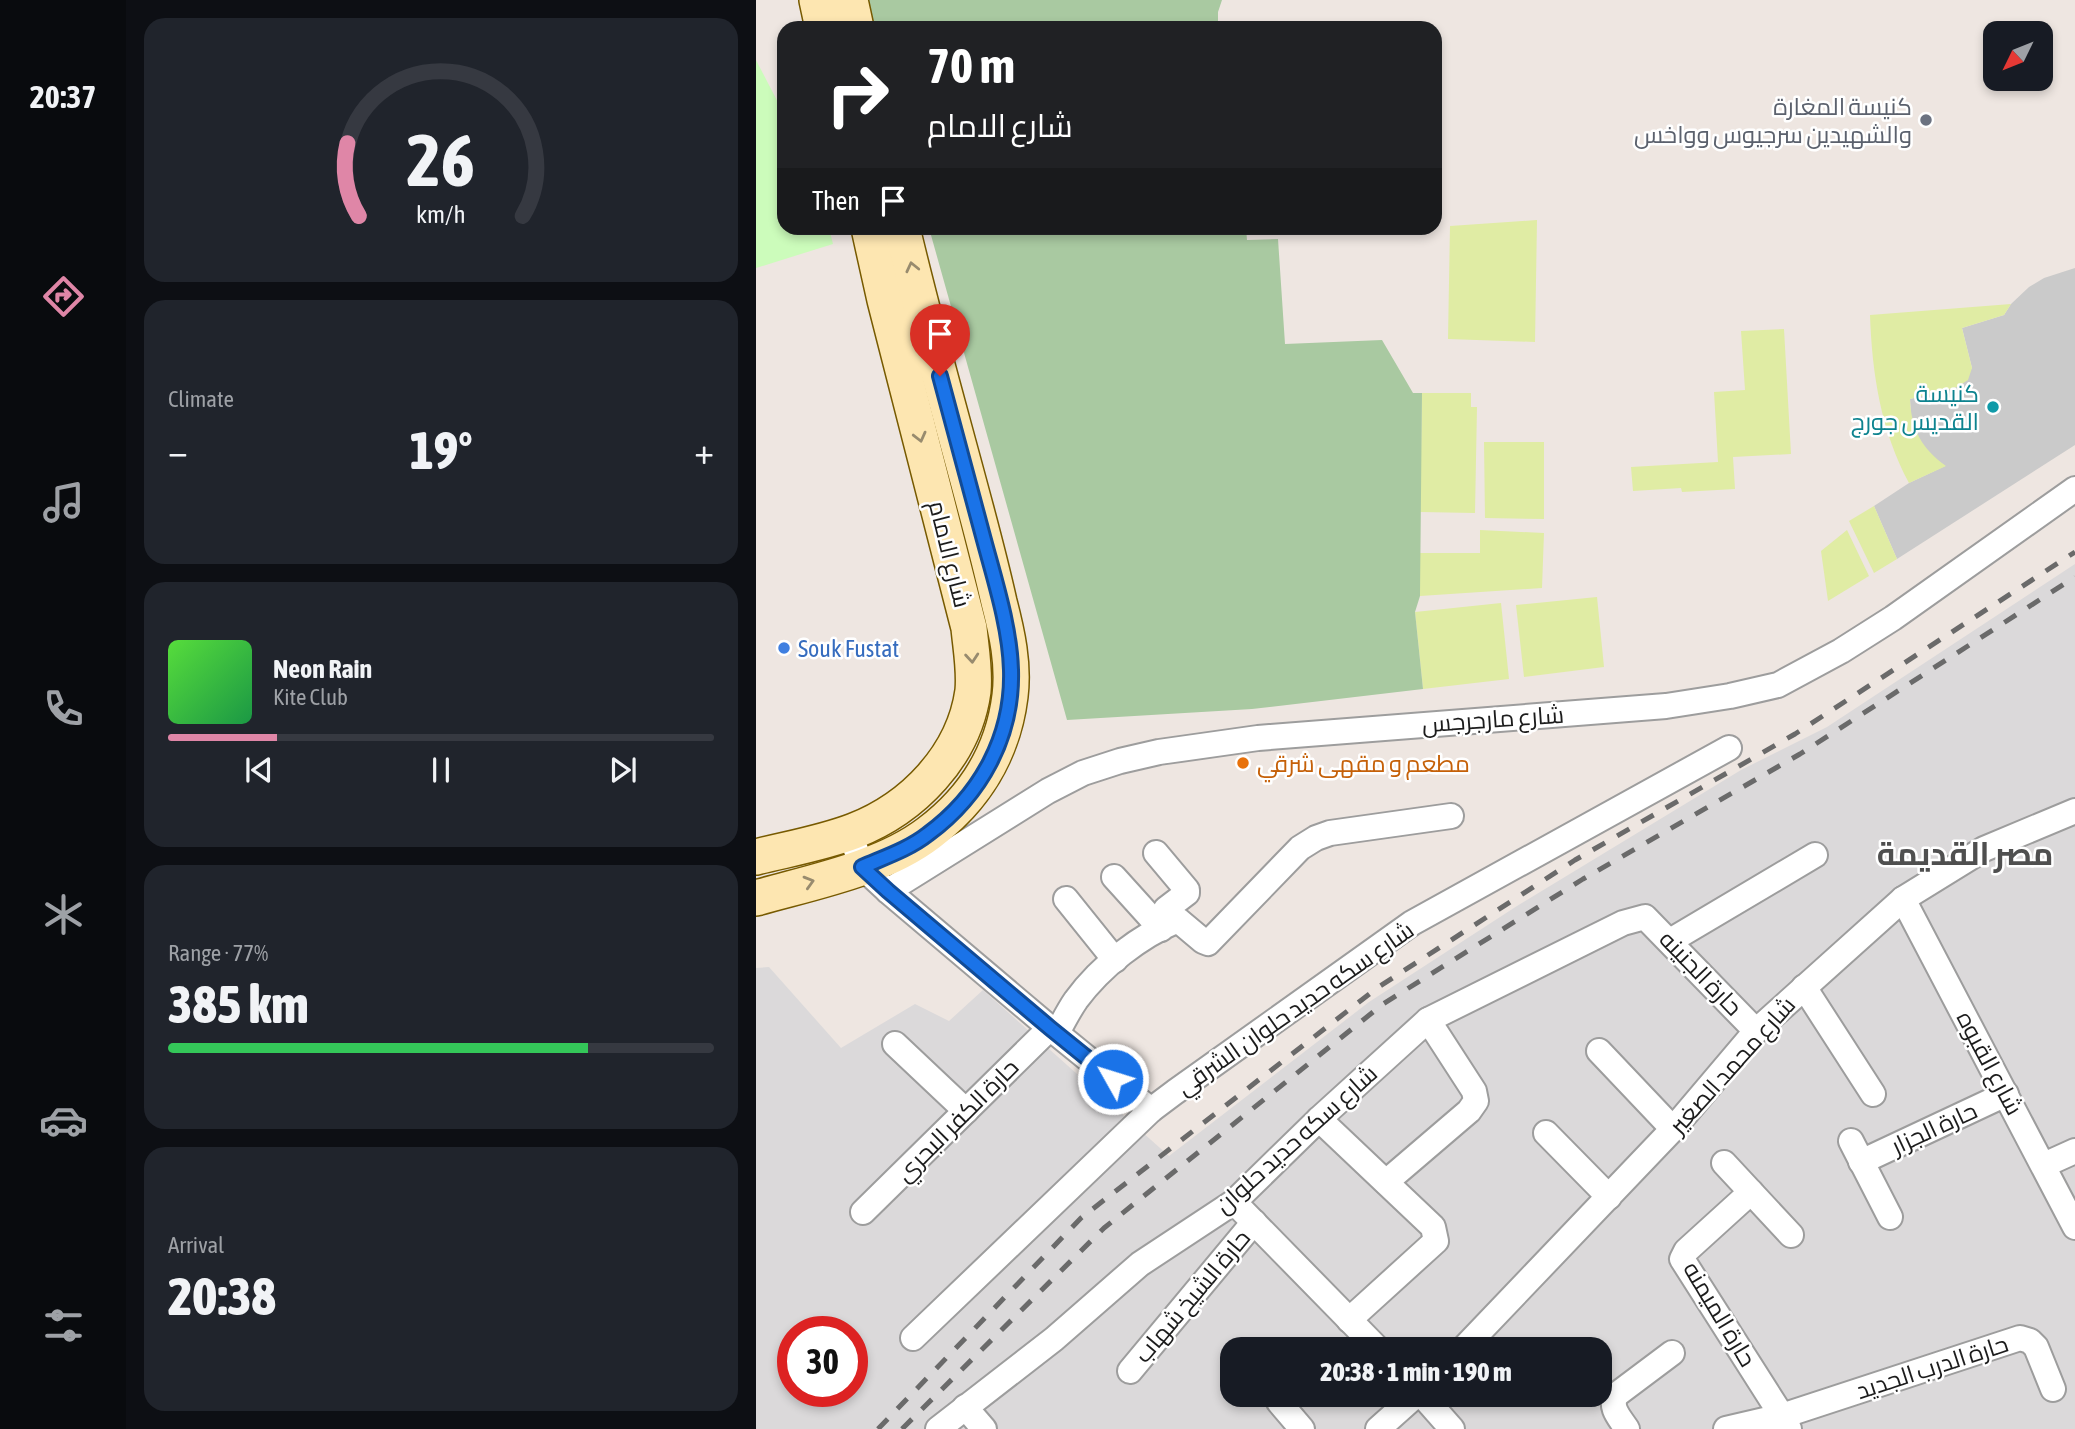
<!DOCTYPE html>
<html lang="en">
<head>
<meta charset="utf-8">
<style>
  body { margin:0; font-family:"Asap Condensed",Cairo,sans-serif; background:#20242c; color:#f1f3f6; height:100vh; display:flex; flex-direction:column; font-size:26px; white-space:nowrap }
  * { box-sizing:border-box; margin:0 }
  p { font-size:23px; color:#9ea1a6 }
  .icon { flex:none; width:38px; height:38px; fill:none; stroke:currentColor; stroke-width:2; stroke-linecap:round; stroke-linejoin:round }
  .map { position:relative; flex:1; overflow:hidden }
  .side { display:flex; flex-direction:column; gap:18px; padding:18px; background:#0d0f14; width:630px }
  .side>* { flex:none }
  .hud { position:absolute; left:21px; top:21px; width:665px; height:214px; border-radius:21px; box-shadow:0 4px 10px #0003; background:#202124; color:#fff; overflow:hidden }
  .needle { width:46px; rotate:227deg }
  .controls { position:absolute; left:1227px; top:21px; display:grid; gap:14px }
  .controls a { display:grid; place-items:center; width:70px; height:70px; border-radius:14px; background:#171b24; box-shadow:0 4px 10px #0003; font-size:35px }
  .speed { position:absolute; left:21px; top:1316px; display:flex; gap:14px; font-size:35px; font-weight:700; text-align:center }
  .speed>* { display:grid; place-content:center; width:91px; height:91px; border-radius:50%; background:#171b24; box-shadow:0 4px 10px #0003; line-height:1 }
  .speed .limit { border:10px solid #d22; background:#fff; color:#111 }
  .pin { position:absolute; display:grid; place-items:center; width:60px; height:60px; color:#fff; margin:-72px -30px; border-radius:50% 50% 50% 0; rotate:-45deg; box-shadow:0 0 7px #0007 }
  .pin .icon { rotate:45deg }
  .me { position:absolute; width:77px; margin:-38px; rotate:309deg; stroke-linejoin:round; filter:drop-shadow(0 0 5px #0008) }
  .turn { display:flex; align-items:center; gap:24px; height:147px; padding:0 35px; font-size:32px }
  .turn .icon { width:91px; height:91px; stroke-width:2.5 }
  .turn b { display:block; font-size:49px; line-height:60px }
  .then { display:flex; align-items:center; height:66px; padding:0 35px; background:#0003; gap:14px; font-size:26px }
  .big { font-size:52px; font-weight:800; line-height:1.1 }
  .side .card { flex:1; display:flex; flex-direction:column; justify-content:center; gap:10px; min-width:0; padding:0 24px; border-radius:21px; background:#20242c }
  .side .dial { align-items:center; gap:0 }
  .dial svg { height:182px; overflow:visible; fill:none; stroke:#363941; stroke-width:7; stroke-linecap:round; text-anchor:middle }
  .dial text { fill:#f1f3f6; stroke:none }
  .song { display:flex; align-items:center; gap:21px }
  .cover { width:84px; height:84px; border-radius:10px; background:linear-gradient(135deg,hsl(110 70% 55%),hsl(140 70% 35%)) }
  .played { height:7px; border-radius:4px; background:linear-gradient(90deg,#df86a7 20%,#363941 20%) }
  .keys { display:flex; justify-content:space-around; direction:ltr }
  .heat { display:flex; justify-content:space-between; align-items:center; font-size:38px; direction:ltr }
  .charge { height:10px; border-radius:5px; background:linear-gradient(90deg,#34c759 77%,#363941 0) }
  .trip { position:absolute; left:464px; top:1337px; width:392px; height:70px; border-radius:21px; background:#171b24; box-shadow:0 4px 10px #0003; font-weight:800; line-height:70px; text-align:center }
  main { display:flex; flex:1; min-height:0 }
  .tabs { display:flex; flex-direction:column; width:126px; justify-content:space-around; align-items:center; background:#090b0e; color:#9ea1a6 }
  .tabs .icon { width:49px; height:49px }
  .tabs .on { color:#df86a7 }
  .tabs b { font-size:32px; color:#f1f3f6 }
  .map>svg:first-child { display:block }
  .residential { fill:#dbd9da; fill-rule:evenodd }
  .religious { fill:#cacaca }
  .grass { fill:#e0eca4 }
  .cemetery { fill:#a9c9a1 }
  .park { fill:#ccfcbb }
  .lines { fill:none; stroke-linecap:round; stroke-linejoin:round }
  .street-casing { stroke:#9d9d9d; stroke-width:28 }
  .secondary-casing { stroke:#775a00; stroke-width:38 }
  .street { stroke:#fff; stroke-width:24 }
  .secondary { stroke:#fde6b1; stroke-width:35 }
  .rail { stroke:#6a6a6a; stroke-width:5; stroke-dasharray:14 14; stroke-linecap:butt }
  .oneway { stroke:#988b6e }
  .route-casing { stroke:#114b97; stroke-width:18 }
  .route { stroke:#1a73e8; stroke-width:12 }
  .worship-dot { fill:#6b7280; stroke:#fff; stroke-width:2.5 }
  .culture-dot { fill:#0f9aa8; stroke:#fff; stroke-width:2.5 }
  .shop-dot { fill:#3f7fe0; stroke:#fff; stroke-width:2.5 }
  .food-dot { fill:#e8710a; stroke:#fff; stroke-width:2.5 }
  .labels { text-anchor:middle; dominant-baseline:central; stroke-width:5; stroke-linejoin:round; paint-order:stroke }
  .worship-label { font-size:24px; fill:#5b616d; stroke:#fff; text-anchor:end }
  .culture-label { font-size:24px; fill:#0d838f; stroke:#fff; text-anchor:end }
  .street-label { font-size:24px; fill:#1c1c1c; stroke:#fff }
  .shop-label { font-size:24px; fill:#366cbe; stroke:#fff; text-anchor:start }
  .food-label { font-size:24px; fill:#c56008; stroke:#fff; text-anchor:start }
  .district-label { font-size:32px; font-weight:bold; fill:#4f4f4f; stroke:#fff }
</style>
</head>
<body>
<main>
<nav class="tabs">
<b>20:37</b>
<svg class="icon on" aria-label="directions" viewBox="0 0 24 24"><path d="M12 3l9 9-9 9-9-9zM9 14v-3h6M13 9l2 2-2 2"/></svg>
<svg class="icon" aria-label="music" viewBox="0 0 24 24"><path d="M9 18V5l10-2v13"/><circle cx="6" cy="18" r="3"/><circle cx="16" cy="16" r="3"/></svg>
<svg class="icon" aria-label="phone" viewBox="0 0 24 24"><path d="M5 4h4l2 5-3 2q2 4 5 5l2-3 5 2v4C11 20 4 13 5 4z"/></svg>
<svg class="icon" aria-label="climate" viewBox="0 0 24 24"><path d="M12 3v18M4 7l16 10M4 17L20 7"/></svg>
<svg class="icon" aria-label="car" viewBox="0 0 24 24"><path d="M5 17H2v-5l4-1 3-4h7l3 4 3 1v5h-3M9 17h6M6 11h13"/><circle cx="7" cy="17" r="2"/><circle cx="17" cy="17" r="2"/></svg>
<svg class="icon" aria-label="filters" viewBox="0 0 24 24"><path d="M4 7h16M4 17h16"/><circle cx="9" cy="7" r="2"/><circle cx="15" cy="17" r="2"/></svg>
</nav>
<section class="side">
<div class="card dial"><svg viewBox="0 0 100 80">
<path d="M14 69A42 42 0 1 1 86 69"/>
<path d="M14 69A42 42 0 0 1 9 37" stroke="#df86a7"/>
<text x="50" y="56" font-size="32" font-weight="700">26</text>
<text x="50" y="72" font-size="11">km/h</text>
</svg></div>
<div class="card"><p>Climate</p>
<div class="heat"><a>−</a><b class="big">19°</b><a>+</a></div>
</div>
<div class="card">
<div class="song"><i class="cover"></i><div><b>Neon Rain</b><p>Kite Club</p></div></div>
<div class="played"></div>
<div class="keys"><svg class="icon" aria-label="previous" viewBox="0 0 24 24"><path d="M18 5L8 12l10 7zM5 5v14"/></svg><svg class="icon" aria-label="pause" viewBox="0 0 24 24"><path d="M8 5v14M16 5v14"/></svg><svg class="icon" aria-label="next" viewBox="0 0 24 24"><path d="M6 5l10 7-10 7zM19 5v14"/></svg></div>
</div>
<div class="card"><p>Range · 77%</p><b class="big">385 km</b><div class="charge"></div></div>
<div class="card"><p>Arrival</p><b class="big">20:38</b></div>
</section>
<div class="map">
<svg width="1319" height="1429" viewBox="0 0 1319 1429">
  <rect width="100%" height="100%" fill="#eee6e1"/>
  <path class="residential" d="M1319 564V1429H0V968L13 967 85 1048 159 1004 193 1021 227 990 413 1156 613 1002 761 906 985 770 1071 727ZM37 1332H96V1391H37ZM476 1349H844V1395H476Z"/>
  <path class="religious" d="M1319 268V445L1141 559 1118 506 1153 483 1189 466 1177 457 1166 445 1159 431 1155 415 1154 399 1201 387 1216 368 1206 328 1248 315 1255 304 1273 287 1288 278Z"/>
  <g class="grass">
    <path d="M781 220 779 342 692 339 694 226Z"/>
    <path d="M1255 304 1248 315 1206 328 1216 368 1212 380 1201 387 1154 399C1155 429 1166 449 1190 466L1153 483C1125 431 1116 374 1114 315Z"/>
    <path d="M1028 329 1035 454 977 457 979 489 926 492 925 488 877 491 875 467 962 462 958 392 989 390 985 331Z"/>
    <path d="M666 393H715V407H721L719 513 664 512Z"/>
    <path d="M728 442H788V519L729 518Z"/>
    <path d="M1118 506 1141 559 1118 573 1093 521Z"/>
    <path d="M724 530 788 533 786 588 664 596V553H724Z"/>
    <path d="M1091 530 1113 576 1072 601 1065 551Z"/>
    <path d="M841 597 848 667 768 677 760 605Z"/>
    <path d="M745 603 753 679 667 689 659 612Z"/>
  </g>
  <g class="cemetery">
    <path d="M109 0H466L462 12V28H117Z"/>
    <path d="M173 228H490L491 240 522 239 529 344 626 340 657 393H666L664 596 659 612 667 689 496 709 311 720Z"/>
  </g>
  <path class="park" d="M0 60 28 114V228H73L77 244 0 268Z"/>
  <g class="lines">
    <g class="street-casing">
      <g id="street">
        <path d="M94 833 106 867 132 891 294 1028 395 1110"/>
        <path d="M400 853 431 890V893L410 909V912L418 922"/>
        <path d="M358 877 405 929"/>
        <path d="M132 891 292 791 327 773 364 761 403 752 502 738 910 706 974 696 1022 685 1085 651 1137 618 1319 489"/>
        <path d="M310 899 359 960"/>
        <path d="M1147 899 1319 1227"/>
        <path d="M914 941 1059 855"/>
        <path d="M1048 987 1117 1094"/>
        <path d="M301 1033C307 1022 313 1010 320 1000 345 966 384 936 422 920L447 941 452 943 544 848 560 838 574 833 695 816"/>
        <path d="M139 1044 210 1111"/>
        <path d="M843 1051 917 1129"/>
        <path d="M563 1119 677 1227 680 1241 593 1320"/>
        <path d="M790 1133 853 1197"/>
        <path d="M1095 1141 1134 1217"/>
        <path d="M1105 1162 1250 1094"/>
        <path d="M968 1163 1035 1235"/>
        <path d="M1288 1165 1319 1151"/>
        <path d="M630 1182 713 1111 720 1101 718 1091 672 1020"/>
        <path d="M995 1192 930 1251 926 1259 1026 1416 1033 1429"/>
        <path d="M478 1202 622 1349"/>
        <path d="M107 1212 294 1028"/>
        <path d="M157 1338 395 1110 419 1092 656 923 973 748"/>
        <path d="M707 1349 917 1129 1000 1031 1147 899 1228 849 1319 811"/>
        <path d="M374 1371 498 1222"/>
        <path d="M666 1395 696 1429"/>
        <path d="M523 1402 546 1429"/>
        <path d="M209 1407 228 1429"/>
        <path d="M182 1429 298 1339 384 1264 478 1202 563 1119 672 1020 867 923 889 917 1000 1031"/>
        <path d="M622 1429 660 1395"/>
        <path d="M871 1429C864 1418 853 1408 860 1395L916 1353"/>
        <path d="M970 1429 1026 1416 1264 1338 1274 1341 1280 1347 1297 1389"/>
      </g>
    </g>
    <g class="secondary-casing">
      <g id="secondary">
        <path d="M61 0 67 28"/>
        <path d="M94 0 100 28"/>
        <path d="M0 857C32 849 67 843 98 831 157 808 208 756 217 691 219 670 215 649 213 628L129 300 113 228"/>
        <path d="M0 898C56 882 126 869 173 833 218 799 247 753 254 696 258 664 251 633 243 602 236 571 228 540 220 510 195 416 168 322 146 228"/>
      </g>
    </g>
    <use href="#street" class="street"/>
    <use href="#secondary" class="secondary"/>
    <g class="rail">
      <path d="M122 1429 325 1218 621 988 819 860 1039 734 1319 552"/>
      <path d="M146 1429 348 1228 627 1004 827 879 1044 754 1319 577"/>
    </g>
  </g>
  <defs><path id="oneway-chevron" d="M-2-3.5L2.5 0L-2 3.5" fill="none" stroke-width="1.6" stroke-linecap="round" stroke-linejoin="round" transform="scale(1.75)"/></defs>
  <g class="oneway">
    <use href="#oneway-chevron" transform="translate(156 267) rotate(-103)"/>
    <use href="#oneway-chevron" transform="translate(164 437) rotate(76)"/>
    <use href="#oneway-chevron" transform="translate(216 658) rotate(85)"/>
    <use href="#oneway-chevron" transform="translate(53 882) rotate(-16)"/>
  </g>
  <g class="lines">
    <g class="route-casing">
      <path id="route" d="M184 376C199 431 213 486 228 540 239 581 254 628 255 670 257 736 225 795 172 834 153 849 129 857 106 867L132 891 294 1028 357 1079"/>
    </g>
    <use href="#route" class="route"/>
  </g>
  <circle class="worship-dot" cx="1170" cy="120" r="7"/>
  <circle class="culture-dot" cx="1237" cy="407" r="7"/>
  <circle class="shop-dot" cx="28" cy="648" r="7"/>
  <circle class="food-dot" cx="487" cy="763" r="7"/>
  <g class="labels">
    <g class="worship-label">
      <text x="1156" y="106">كنيسة المغارة<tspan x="1156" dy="28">والشهيدين سرجيوس وواخس</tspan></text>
    </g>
    <g class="culture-label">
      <text x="1223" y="393">كنيسة<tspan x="1223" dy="28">القديس جورج</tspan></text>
    </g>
    <g class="street-label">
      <text transform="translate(194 554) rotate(76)">شارع الامام</text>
      <text transform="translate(737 719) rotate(-4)">شارع مارجرجس</text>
      <text transform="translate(945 973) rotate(46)">حارة الجنينه</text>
      <text transform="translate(539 1008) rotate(-35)">شارع سكه حديد حلوان الشرقي</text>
      <text transform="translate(1234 1063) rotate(62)">شارع القبوه</text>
      <text transform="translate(976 1065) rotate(-48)">شارع محمد الصغير</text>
      <text transform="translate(201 1120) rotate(-45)">حارة الكفر البحري</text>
      <text transform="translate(1178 1128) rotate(-25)">حارة الجزار</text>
      <text transform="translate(540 1139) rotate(-42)">شارع سكه حديد حلوان</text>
      <text transform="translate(436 1296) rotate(-50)">حارة الشيخ شهاب</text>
      <text transform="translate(964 1314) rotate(59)">حارة الميمنه</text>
      <text transform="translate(1176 1367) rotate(-18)">حارة الدرب الجديد</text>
    </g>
    <g class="shop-label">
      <text x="42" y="648">Souk Fustat</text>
    </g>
    <g class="food-label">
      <text x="501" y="763">مطعم و مقهى شرقي</text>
    </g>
    <g class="district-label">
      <text x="1209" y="853">مصر القديمة</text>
    </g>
  </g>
</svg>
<div class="controls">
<a><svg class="needle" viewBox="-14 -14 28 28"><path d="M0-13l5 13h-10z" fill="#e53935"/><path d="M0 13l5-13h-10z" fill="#9ea1a6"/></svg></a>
</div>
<div class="speed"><div class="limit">30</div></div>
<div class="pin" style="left:184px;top:376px;background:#d93025"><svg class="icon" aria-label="arrive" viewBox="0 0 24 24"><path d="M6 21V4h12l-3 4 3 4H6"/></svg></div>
<svg class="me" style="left:357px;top:1079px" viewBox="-20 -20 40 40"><circle r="17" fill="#1a73e8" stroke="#fff" stroke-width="3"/><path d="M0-11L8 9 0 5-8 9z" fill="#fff"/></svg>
<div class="trip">20:38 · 1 min · 190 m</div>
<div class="hud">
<div class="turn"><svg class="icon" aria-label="right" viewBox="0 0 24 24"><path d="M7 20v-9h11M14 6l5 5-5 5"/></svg><div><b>70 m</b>شارع الامام</div></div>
<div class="then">Then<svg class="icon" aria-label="arrive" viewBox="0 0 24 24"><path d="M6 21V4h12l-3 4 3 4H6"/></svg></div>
</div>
</div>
</main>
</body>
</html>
